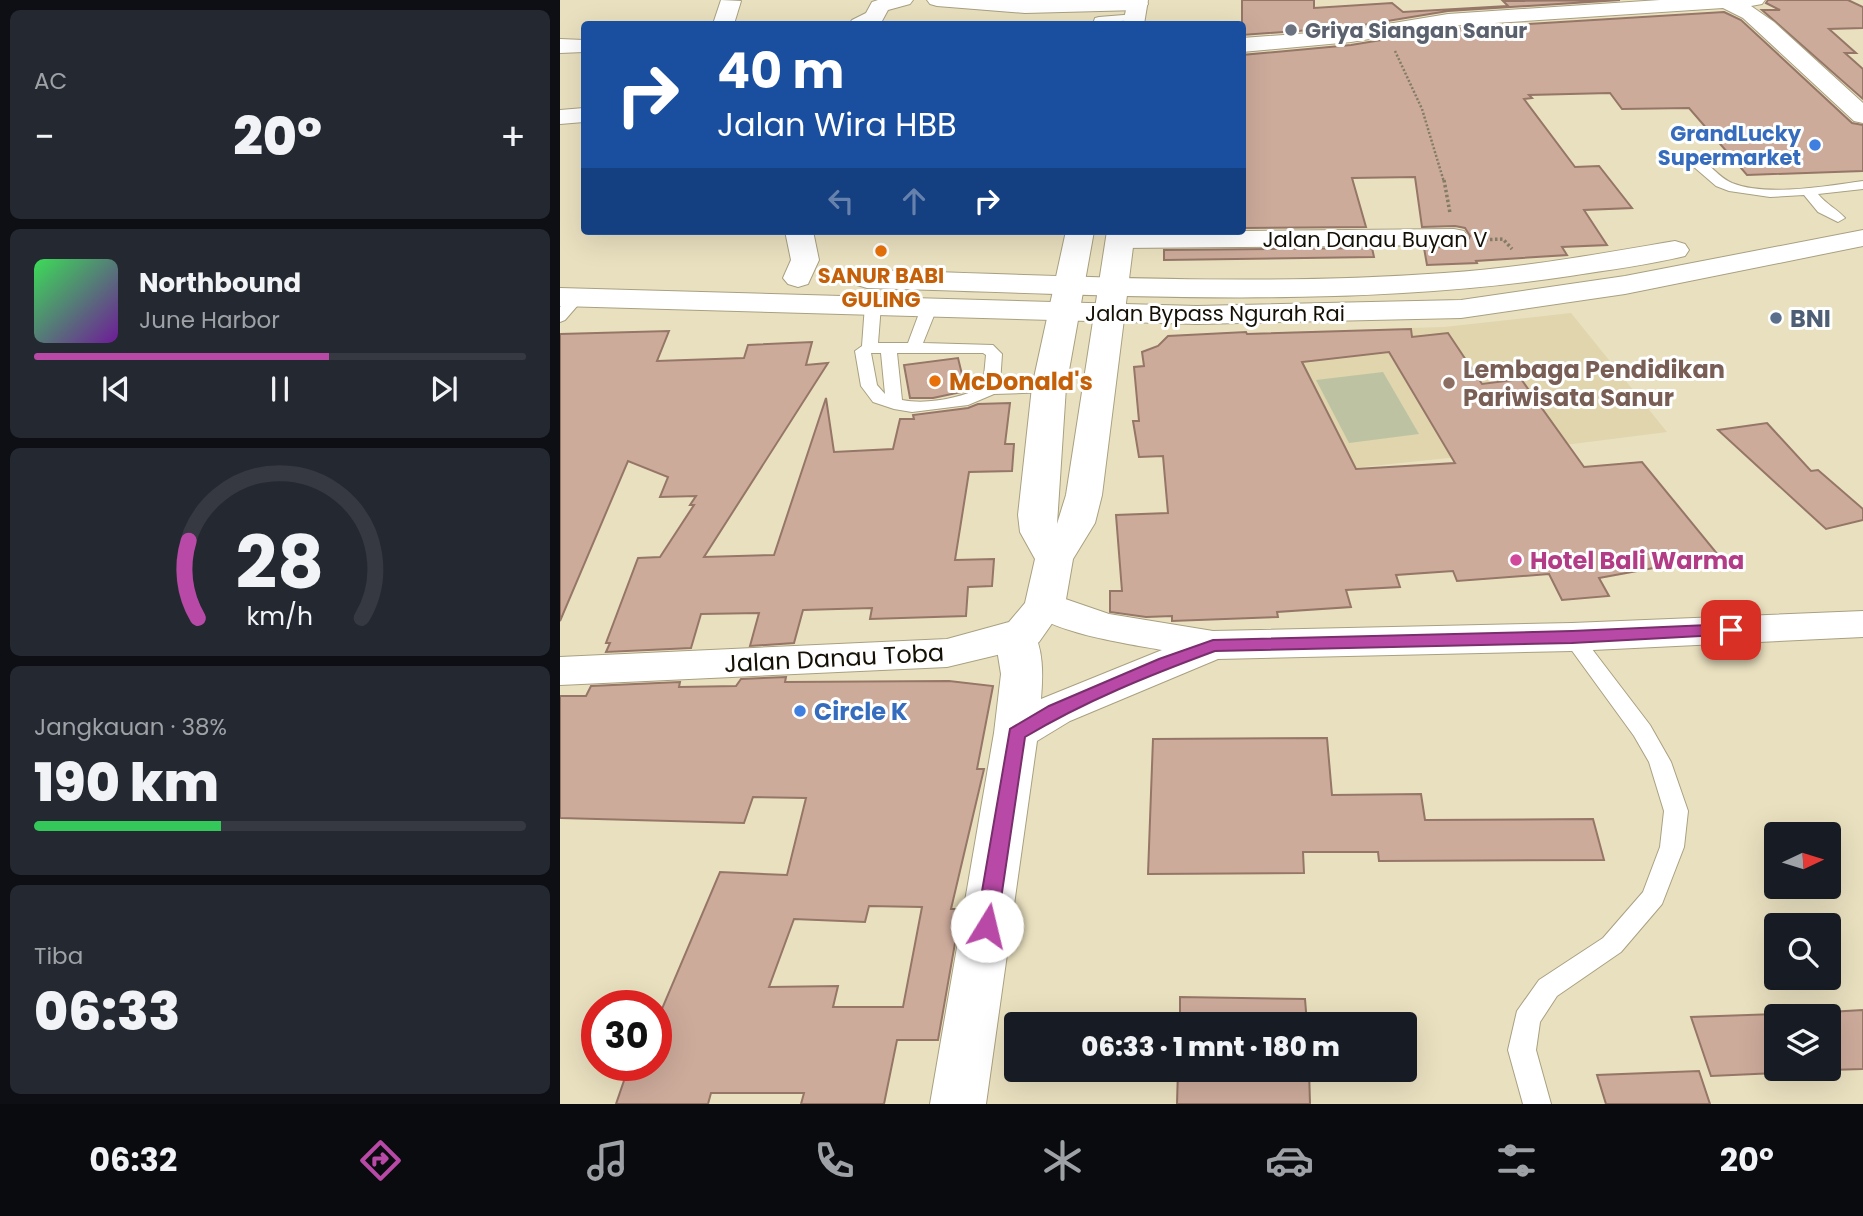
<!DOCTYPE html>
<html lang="id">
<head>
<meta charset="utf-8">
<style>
  body { margin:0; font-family:Poppins,sans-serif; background:#242831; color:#f1f3f6; height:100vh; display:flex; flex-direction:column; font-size:26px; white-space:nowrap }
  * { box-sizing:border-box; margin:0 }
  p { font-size:23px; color:#9ea1a6 }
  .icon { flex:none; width:38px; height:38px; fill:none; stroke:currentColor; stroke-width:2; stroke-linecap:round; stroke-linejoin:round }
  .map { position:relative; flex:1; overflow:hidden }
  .drawer { display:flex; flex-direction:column; gap:10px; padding:10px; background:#0d0f14; width:560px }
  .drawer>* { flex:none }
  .banner { position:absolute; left:21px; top:21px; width:665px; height:214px; border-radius:7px; box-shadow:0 7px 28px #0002; background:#1a4fa0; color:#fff; overflow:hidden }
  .needle { width:46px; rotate:86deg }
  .buttons { position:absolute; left:1204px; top:822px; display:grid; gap:14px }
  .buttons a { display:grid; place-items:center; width:77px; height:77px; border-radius:7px; background:#171b24; box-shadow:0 7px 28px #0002; font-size:35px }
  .speed { position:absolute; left:21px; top:990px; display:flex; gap:14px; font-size:35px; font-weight:700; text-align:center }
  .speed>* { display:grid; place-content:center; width:91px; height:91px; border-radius:50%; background:#171b24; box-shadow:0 7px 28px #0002; line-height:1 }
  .speed .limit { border:10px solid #d22; background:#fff; color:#111 }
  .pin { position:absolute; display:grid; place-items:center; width:60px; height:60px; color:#fff; margin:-30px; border-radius:14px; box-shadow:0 4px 10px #0006 }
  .me { position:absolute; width:77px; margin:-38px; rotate:9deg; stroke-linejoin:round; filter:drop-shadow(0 0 5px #0008) }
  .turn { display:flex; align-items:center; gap:24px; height:147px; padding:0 21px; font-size:32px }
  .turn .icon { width:91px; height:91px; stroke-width:2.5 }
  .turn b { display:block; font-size:49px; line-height:60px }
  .lanes { display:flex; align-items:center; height:66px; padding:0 21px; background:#0003; justify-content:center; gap:35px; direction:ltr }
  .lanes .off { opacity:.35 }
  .big { font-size:52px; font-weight:800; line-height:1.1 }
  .drawer .tile { flex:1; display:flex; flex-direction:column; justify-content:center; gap:10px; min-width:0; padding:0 24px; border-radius:10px; background:#242831 }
  .drawer .dial { align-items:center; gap:0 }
  .dial svg { height:182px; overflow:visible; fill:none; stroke:#363941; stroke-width:7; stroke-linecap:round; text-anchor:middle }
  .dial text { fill:#f1f3f6; stroke:none }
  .song { display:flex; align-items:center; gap:21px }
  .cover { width:84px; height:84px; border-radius:10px; background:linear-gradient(135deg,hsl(130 70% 55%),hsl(280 70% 35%)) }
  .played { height:7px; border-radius:4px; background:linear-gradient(90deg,#b849a6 60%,#363941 60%) }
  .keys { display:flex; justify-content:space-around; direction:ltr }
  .heat { display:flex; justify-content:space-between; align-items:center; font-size:38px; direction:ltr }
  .charge { height:10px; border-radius:5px; background:linear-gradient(90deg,#34c759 38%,#363941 0) }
  .trip { position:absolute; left:444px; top:1012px; width:413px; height:70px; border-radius:7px; background:#171b24; box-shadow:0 7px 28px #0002; font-weight:800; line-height:70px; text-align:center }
  .menu { display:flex; height:112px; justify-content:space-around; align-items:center; background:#090b0e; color:#9ea1a6 }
  .menu .icon { width:49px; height:49px }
  .menu .current { color:#b849a6 }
  .menu b { font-size:32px; color:#f1f3f6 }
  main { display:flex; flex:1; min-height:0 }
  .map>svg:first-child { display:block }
  .built { fill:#e0d5ad }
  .green { fill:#bdc3a2 }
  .building { fill:#cdab9b; stroke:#957667; stroke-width:2; fill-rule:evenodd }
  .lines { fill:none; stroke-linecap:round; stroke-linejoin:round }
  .service-casing { stroke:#a9a080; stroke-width:2 }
  .minor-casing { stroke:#a9a080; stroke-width:2 }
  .tertiary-casing { stroke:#a9a080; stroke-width:2 }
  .trunk-casing { stroke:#a9a080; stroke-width:2 }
  .path-far1 { stroke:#827b65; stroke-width:2.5; stroke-dasharray:2 2; stroke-linecap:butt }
  .path { stroke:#827b65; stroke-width:3.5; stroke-dasharray:2.5 2.5; stroke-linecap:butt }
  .service { fill:#fff; fill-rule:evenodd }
  .minor { fill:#fff; fill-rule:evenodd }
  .tertiary { fill:#fff; fill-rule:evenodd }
  .trunk { fill:#fff; fill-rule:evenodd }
  .route { fill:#b849a6; stroke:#782f6c; stroke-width:2 }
  .worship-dot { fill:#6b7280; stroke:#fff; stroke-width:2.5 }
  .shop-dot { fill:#3f7fe0; stroke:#fff; stroke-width:2.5 }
  .food-dot { fill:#e8710a; stroke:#fff; stroke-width:2.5 }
  .service-dot { fill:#5c6f8a; stroke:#fff; stroke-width:2.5 }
  .education-dot { fill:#8d6e63; stroke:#fff; stroke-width:2.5 }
  .hotel-dot { fill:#d1479c; stroke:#fff; stroke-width:2.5 }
  .labels { text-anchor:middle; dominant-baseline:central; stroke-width:6; stroke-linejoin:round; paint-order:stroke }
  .far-worship-label { font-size:21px; font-weight:bold; fill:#5b616d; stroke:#fff; text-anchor:start }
  .far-shop-label { font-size:21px; font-weight:bold; fill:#366cbe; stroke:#fff; text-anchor:end }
  .far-street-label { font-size:21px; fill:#141005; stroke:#fff }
  .far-food-label { font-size:21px; font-weight:bold; fill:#c56008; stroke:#fff }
  .service-label { font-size:24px; font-weight:bold; fill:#4e5e75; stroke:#fff; text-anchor:start }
  .education-label { font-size:24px; font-weight:bold; fill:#785e54; stroke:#fff; text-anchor:start }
  .food-label { font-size:24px; font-weight:bold; fill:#c56008; stroke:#fff; text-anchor:start }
  .hotel-label { font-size:24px; font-weight:bold; fill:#b23c85; stroke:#fff; text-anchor:start }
  .street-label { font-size:24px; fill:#141005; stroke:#fff }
  .shop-label { font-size:24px; font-weight:bold; fill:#366cbe; stroke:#fff; text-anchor:start }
</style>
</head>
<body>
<main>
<section class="drawer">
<div class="tile"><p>AC</p>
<div class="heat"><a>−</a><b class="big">20°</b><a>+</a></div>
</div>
<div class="tile">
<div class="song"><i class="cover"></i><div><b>Northbound</b><p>June Harbor</p></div></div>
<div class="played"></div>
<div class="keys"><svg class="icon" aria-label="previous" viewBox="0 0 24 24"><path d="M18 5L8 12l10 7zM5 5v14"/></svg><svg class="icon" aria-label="pause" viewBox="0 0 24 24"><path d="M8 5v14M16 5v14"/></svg><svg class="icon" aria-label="next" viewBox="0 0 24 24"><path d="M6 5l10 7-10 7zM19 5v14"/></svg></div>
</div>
<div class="tile dial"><svg viewBox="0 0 100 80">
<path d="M14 69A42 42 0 1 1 86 69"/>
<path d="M14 69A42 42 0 0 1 10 35" stroke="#b849a6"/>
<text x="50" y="56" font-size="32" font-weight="700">28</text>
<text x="50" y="72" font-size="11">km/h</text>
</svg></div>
<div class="tile"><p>Jangkauan · 38%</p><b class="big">190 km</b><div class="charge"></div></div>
<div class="tile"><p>Tiba</p><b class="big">06:33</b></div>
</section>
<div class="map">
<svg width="1303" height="1104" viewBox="0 0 1303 1104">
  <rect width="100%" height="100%" fill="#e9e0bf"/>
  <path class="built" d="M1011 313 1107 432 965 450 754 472 688 333 884 327Z"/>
  <path class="green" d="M823 372 859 434 789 443 756 380Z"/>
  <g class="building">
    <path d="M682 0H754V8L832 3 843 12 948 6 943 1 1060 0 888 11 791 27 682 35Z"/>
    <path d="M1208 0H1288L1303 7V28L1269 29 1296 53H1285L1303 69V99L1202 10H1220L1206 3Z"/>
    <path d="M1164 12 1181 20 1292 123 1303 125V171L1187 175 1129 108 1062 109 1050 93 969 95 972 98 964 99 1015 167 1039 166 1072 208 1024 210 1047 245 1002 247 1007 255 916 261 917 263 867 265 864 248 905 246 910 236 905 228 895 226 862 227 855 177 792 178 806 227 682 228V55L791 45 888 29Z"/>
    <path d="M812 248 814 257 604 260V250Z"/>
    <path d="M851 329 852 337 888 333 922 384 961 379 1024 467 1082 462 1159 556 1039 578 1049 596 1002 600 989 574 897 581 893 571 836 575 840 587 786 590 791 607 717 612 718 617 612 621V616L586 617 550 612V591H562L556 515 608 513 603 456 579 457 573 421H579L574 367 584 366 582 352 598 346 608 336 686 332 687 334ZM829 352 895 463 796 469 742 362Z"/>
    <path d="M109 331 97 361 184 358 188 345 252 342 246 365 268 363 144 557 214 555 266 398 274 452 333 449 340 419H354L353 415 408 408 418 404 450 403 445 444H454L452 471 409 472 395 560 434 559 432 586 408 587 406 616 310 619 312 608 243 610 234 643 190 646 199 613 141 614 131 648 46 652 50 643H46L78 558 100 557 134 505H130L136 496 100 497 108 477 68 461 0 621V334Z"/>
    <path d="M398 358 406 391 373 398H350L344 365Z"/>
    <path d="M1207 423 1251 471 1258 470 1303 509V520L1266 529 1158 430Z"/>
    <path d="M226 677 225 682 389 681 433 686 417 769H424L391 909H401L378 1040H337L324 1104H241L244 1093H151L148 1104H56L69 1066H96V1023L160 872 227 875 246 798 193 797 184 823 0 818V696H26L31 686 120 682 119 687 176 686 181 679ZM309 906 362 907 343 1007H273L278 986 209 987 234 919 305 922Z"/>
    <path d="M767 738 772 795 861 794 865 820 1033 819 1044 860 819 861 818 852H743L744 873 588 874 593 739Z"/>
    <path d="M620 997 745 999 747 1024H620Z"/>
    <path d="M1303 1010V1069L1269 1070V1012Z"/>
    <path d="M1216 1014V1073L1151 1076 1131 1017Z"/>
    <path d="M618 1069H749L750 1104H617Z"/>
    <path d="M1139 1071 1150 1104H1046L1037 1075Z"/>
  </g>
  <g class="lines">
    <g class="service-casing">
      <g id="service">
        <path d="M576 14 581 17 580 19 533 24 535 18 539 17Z"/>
        <path d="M1132 154C1147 159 1156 176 1172 183 1207 197 1266 186 1303 181V189L1258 194C1266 204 1277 209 1285 218L1278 222 1258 212 1244 195 1210 197 1169 191 1156 186 1127 161 1126 158Z"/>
        <path d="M17 292 25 297 5 320 0 322V307L12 294Z"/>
        <path d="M313 300 321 305 318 343H348L361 308 369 303 377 308 363 343 433 345 442 354 440 384 489 382 497 387 489 392 434 394 408 405 352 412 334 409 313 402 301 386 295 351 302 346 305 305ZM311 353H321L325 394 317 385ZM337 353H423L426 355 423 387C400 398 368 405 342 400Z"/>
        <path d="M1012 630 1019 632 1090 725 1111 762 1128 811 1124 847 1102 904 1061 952 997 996 980 1022 976 1050 991 1104H963L948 1050 957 1011 979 980 1043 938 1083 892 1100 847 1104 811 1089 762 1074 736 1002 637 1005 632Z"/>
      </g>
    </g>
    <g class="minor-casing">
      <g id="minor">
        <path d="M161 0 181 1 174 24H153Z"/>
        <path d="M318 0H353L350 4 328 10 322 21 316 24H289L292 20 306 13 312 2Z"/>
        <path d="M367 0H586L588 4 585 8 578 10 465 13 377 6 370 4Z"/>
        <path d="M1100 0H1205L1202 4 1191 6 1214 22 1303 103V123L1294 121 1183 18 1163 8 888 26 791 42 682 52V38L791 30 888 14Z"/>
        <path d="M0 39 24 40V52L0 53Z"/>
        <path d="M24 108V122L0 124V110Z"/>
        <path d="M894 229 904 231 908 237 904 243 894 245 560 248 550 246 546 240 550 234 560 232Z"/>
        <path d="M225 231H253L259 260 248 284 238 287 228 284 223 278 231 260Z"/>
        <path d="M485 592 549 614 653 631 1012 623 1303 611V637L1012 651 658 659 510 721 477 741 426 1104H370L434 733 441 674 435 637 441 627 456 623 471 627C484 648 483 675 481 699L602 650C570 644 482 632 465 605L471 596Z"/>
      </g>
    </g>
    <g class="tertiary-casing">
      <g id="tertiary">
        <path d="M568 0H588L584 24H563Z"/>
        <path d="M506 231H534L506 387 497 524 506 495 547 231H575L542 495 535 523 513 559 505 605 479 642 471 647 387 667 0 685V657L387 639 449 622 465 603 475 559 460 532 458 515 472 387Z"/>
      </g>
    </g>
    <g class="trunk-casing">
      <g id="trunk">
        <path d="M1303 230V246L1065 294 901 318 637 324 0 306V288L637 306 901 300 1065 276Z"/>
        <path d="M1115 241 1125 244 1129 250 1125 256C1088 265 1048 270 1010 276 778 311 541 294 307 288L297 285 292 279 297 273 307 270C499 275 692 287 884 273 962 268 1038 254 1115 241Z"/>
      </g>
    </g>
    <path class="path-far1" d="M835 51 862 109 884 182"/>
    <g class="path">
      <path d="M884 180 890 213"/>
      <path d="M920 240 943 239 952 249"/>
    </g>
    <use href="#service" class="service"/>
    <use href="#minor" class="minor"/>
    <use href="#tertiary" class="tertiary"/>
    <use href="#trunk" class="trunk"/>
  </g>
  <path class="route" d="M1171 624 1177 626 1179 630 1177 634 1012 643 655 651C590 675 525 701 465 737L437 926 434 932 427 934 419 932 416 926 450 729 489 706 599 659 653 640 1012 631Z"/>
  <circle class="worship-dot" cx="731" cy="30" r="7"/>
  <g class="shop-dot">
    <circle cx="1255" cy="145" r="7"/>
    <circle cx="240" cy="711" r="7"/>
  </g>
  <g class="food-dot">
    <circle cx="321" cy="251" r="7"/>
    <circle cx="375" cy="381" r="7"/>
  </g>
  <circle class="service-dot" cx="1216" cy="318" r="7"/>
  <circle class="education-dot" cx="889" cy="383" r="7"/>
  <circle class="hotel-dot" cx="956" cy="560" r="7"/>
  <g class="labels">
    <g class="far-worship-label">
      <text x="745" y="30">Griya Siangan Sanur</text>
    </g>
    <g class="far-shop-label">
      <text x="1241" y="133">GrandLucky<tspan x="1241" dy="24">Supermarket</tspan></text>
    </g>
    <g class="far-street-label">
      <text x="815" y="239">Jalan Danau Buyan V</text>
      <text x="655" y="313">Jalan Bypass Ngurah Rai</text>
    </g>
    <g class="far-food-label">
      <text x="321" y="275">SANUR BABI<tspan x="321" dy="24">GULING</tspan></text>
    </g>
    <g class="service-label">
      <text x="1230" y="318">BNI</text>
    </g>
    <g class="education-label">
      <text x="903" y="369">Lembaga Pendidikan<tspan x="903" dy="28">Pariwisata Sanur</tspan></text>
    </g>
    <g class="food-label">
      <text x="389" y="381">McDonald's</text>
    </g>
    <g class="hotel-label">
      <text x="970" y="560">Hotel Bali Warma</text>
    </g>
    <g class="street-label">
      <text transform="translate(274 658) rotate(-3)">Jalan Danau Toba</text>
    </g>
    <g class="shop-label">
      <text x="254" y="711">Circle K</text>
    </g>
  </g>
</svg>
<div class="buttons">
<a><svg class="needle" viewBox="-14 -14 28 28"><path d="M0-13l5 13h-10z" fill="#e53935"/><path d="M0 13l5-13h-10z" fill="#9ea1a6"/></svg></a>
<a><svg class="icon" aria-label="search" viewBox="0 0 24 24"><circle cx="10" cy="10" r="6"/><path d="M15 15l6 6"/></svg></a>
<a><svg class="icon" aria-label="layers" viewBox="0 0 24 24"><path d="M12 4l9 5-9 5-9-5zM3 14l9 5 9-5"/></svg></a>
</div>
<div class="speed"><div class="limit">30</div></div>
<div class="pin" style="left:1171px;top:630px;background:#d93025"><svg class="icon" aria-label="arrive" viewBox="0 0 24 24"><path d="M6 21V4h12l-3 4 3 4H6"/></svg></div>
<svg class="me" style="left:427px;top:926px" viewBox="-20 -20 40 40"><circle r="19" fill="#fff"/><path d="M0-13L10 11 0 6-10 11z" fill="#b849a6"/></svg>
<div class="trip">06:33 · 1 mnt · 180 m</div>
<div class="banner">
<div class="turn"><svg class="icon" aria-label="right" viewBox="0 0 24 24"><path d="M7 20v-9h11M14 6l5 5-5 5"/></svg><div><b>40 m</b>Jalan Wira HBB</div></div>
<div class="lanes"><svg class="icon off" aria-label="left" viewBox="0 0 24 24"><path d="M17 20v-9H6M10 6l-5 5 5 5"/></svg><svg class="icon off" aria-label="ahead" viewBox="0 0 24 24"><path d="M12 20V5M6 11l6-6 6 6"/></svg><svg class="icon" aria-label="right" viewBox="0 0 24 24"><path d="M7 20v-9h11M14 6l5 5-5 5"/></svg></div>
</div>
</div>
</main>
<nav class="menu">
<b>06:32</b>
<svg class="icon current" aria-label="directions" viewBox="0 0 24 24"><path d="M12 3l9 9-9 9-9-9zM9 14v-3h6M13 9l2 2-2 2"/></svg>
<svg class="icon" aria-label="music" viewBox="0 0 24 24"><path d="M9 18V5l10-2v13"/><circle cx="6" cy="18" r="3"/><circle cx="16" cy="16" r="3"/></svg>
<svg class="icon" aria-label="phone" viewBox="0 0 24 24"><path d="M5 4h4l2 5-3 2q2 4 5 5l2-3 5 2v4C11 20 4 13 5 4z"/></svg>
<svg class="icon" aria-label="climate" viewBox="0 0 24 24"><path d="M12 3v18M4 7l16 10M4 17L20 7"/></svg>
<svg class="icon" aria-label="car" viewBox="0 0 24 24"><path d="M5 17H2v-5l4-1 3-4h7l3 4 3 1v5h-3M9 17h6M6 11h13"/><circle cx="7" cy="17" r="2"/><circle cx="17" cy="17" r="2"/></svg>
<svg class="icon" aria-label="filters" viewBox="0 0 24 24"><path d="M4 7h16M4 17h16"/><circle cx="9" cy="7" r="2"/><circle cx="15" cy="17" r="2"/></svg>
<b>20°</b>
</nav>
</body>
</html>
